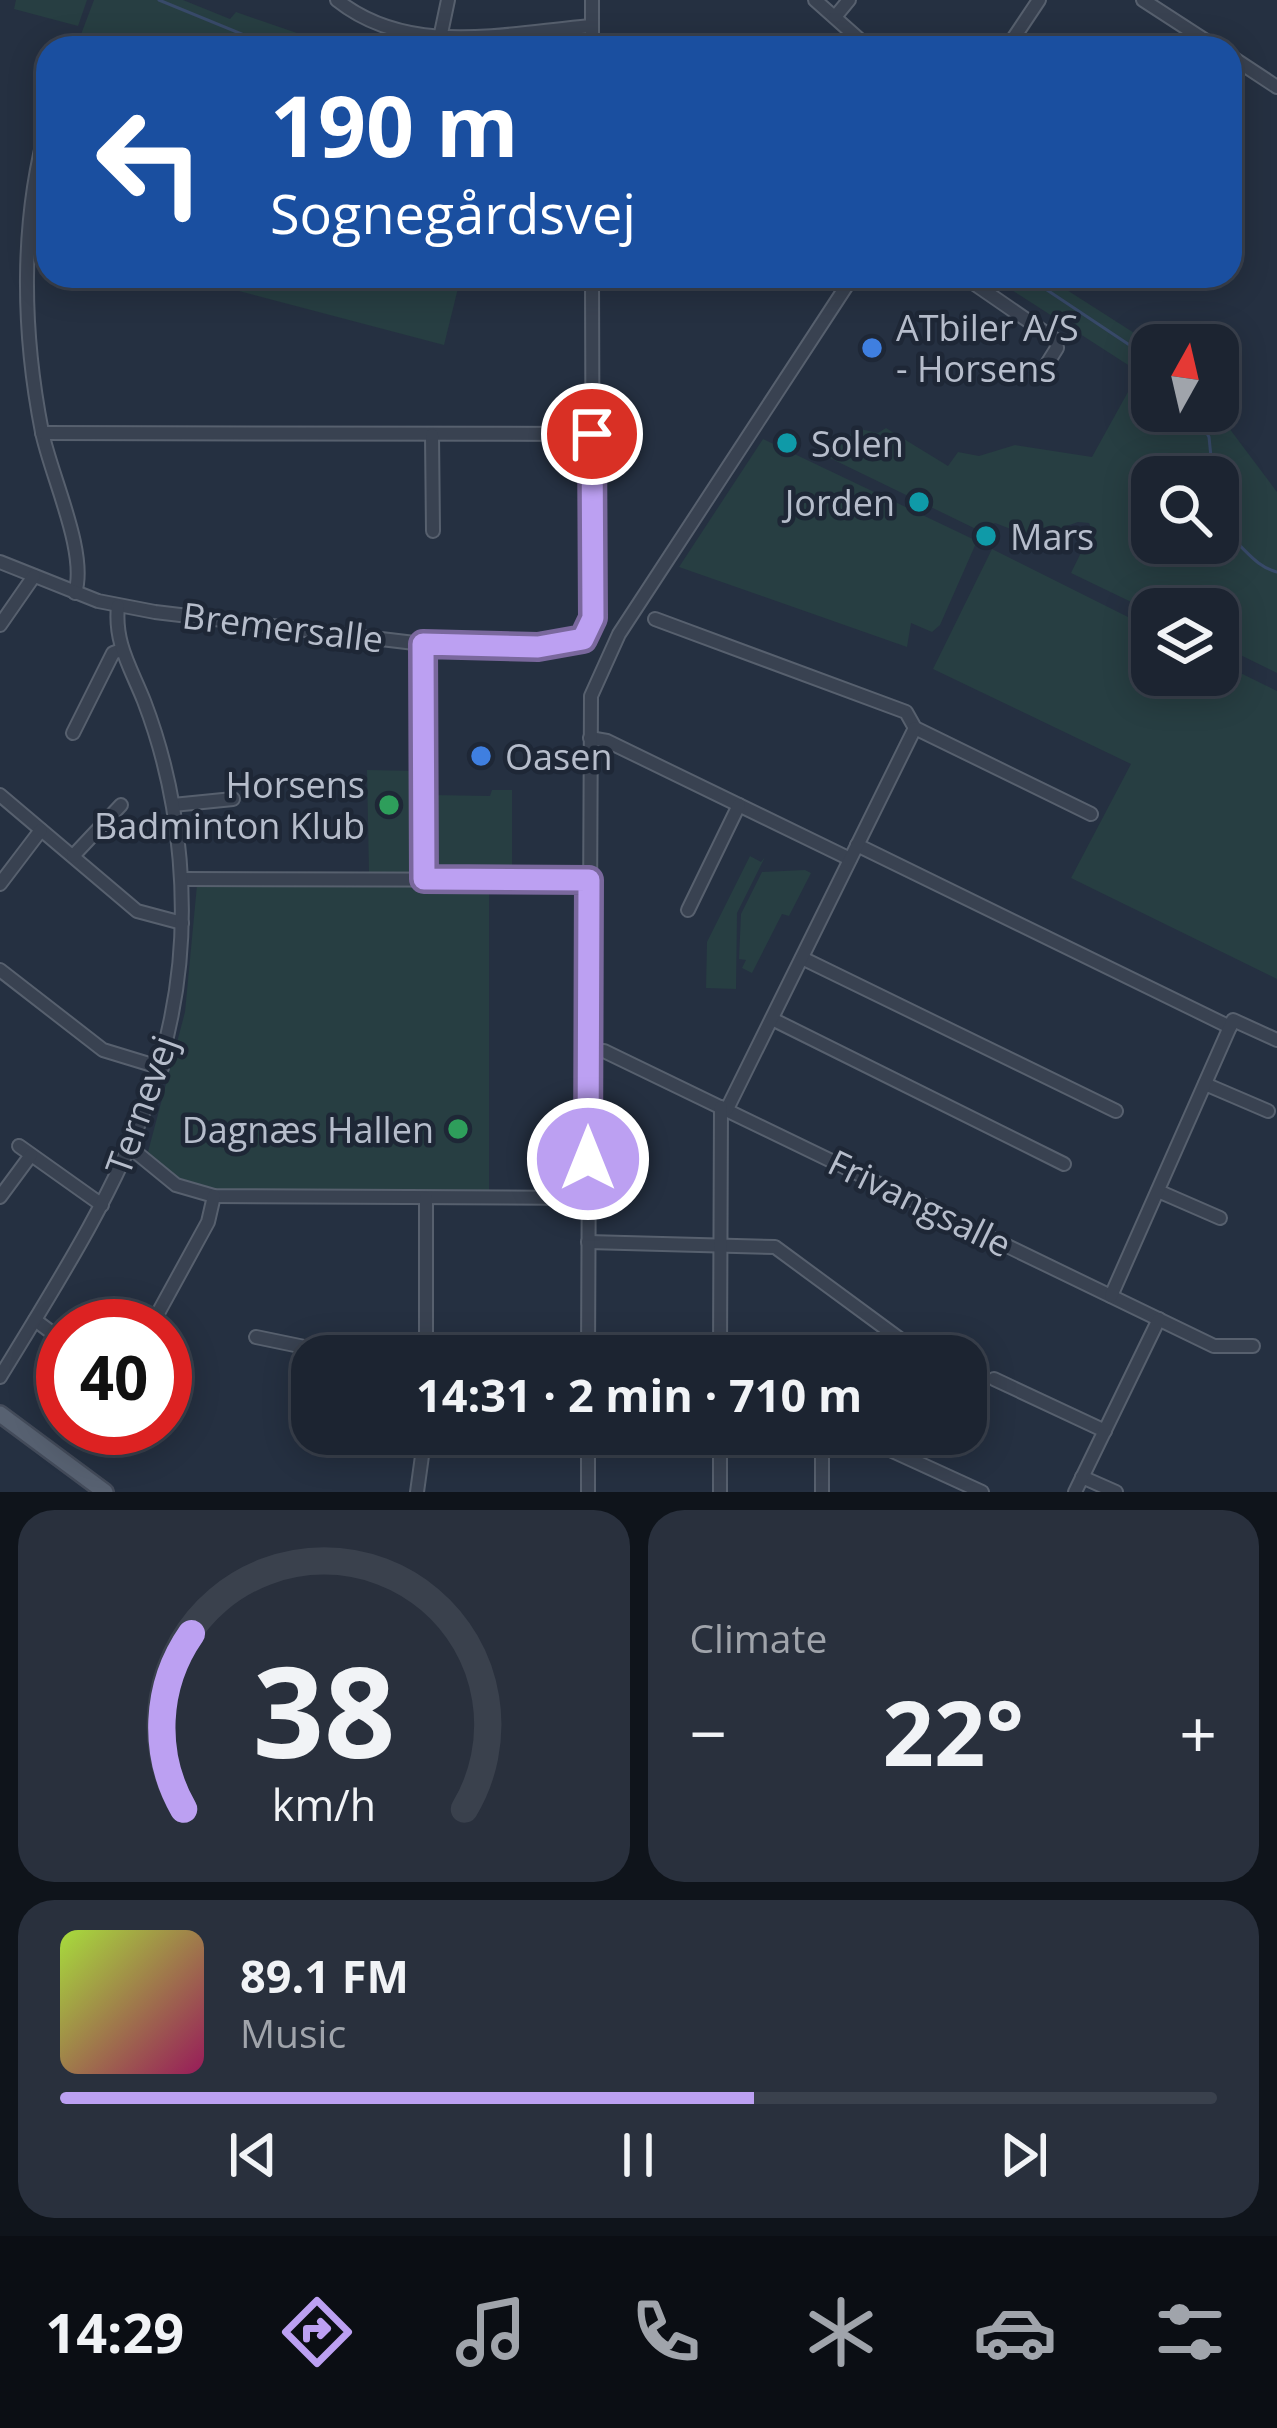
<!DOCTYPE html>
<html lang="en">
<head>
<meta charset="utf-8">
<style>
  body { margin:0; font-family:"Open Sans",sans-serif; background:#29303d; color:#f1f3f6; height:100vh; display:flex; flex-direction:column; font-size:45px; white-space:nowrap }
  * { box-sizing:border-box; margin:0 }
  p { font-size:39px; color:#a0a4ab }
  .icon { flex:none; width:66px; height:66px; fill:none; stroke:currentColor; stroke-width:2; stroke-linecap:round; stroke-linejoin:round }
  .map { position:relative; height:1492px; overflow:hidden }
  .drawer { display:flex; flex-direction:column; gap:18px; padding:18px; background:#0f141b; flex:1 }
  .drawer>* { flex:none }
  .top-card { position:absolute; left:36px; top:36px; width:1206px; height:252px; border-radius:36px; box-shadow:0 6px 30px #0003,0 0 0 3px #3a414d; background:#1a4fa0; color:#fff; overflow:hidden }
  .needle { width:78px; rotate:8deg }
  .buttons { position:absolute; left:1131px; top:324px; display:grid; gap:24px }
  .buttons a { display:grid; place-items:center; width:108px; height:108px; border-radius:24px; background:#1c2431; box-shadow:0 6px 30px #0003,0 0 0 3px #3a414d; font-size:60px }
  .speed { position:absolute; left:36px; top:1299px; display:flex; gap:24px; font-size:60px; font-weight:700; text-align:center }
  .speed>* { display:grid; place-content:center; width:156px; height:156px; border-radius:50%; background:#1c2431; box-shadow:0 6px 30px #0003,0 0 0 3px #3a414d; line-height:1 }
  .speed .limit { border:18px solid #d22; background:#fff; color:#111 }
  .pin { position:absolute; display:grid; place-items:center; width:102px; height:102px; color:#fff; margin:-51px; border:6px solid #fff; border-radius:50%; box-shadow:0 3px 12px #0007 }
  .me { position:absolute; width:132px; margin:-66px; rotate:0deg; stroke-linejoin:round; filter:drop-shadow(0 0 9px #0008) }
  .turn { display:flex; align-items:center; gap:42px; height:252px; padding:0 36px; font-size:54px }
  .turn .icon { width:156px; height:156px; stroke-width:2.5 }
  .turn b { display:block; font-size:84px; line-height:102px }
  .big { font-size:90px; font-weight:700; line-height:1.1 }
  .drawer .tile { flex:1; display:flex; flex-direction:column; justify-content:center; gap:18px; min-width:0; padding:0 42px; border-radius:36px; background:#29303d }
  .drawer .dial { align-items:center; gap:0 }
  .dial svg { height:312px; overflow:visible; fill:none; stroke:#3a414d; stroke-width:7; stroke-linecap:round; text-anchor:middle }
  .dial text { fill:#f1f3f6; stroke:none }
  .song { display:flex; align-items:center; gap:36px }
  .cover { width:144px; height:144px; border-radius:18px; background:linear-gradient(135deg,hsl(80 70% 55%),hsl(330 70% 35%)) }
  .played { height:12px; border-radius:6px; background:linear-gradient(90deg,#bca0f2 60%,#3a414d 60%) }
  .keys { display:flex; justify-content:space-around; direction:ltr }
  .heat { display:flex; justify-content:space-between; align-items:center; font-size:66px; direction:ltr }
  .drawer .tiles { flex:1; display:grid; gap:18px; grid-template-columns:1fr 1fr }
  .tile:last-child { grid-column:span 2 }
  .trip { position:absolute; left:291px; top:1335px; width:696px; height:120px; border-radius:36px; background:#1c2431; box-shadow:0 6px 30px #0003,0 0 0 3px #3a414d; font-weight:700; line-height:120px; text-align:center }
  .tab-bar { display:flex; height:192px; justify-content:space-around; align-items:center; background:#0b0e14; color:#a0a4ab }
  .tab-bar .icon { width:84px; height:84px }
  .tab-bar .selected { color:#bca0f2 }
  .tab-bar b { font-size:54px; color:#f1f3f6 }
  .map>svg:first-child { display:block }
  .green { fill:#273e42; fill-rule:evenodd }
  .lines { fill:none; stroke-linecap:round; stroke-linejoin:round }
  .stream { stroke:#384a69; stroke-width:3 }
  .minor-casing { stroke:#57606e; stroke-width:16 }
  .major-casing { stroke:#434b5a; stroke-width:20 }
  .minor { stroke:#394251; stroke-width:12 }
  .major { stroke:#576171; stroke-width:15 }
  .route-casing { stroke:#7a689d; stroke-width:30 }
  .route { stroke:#bca0f2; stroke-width:21 }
  .shop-dot { fill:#3f7fe0; stroke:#1e2736; stroke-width:4.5 }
  .culture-dot { fill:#0f9aa8; stroke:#1e2736; stroke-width:4.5 }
  .leisure-dot { fill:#2e9e5b; stroke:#1e2736; stroke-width:4.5 }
  .labels { text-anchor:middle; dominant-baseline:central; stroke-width:9; stroke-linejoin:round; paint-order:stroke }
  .poi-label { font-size:36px; fill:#b6bdcb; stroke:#1e2736; text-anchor:start }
  .street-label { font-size:36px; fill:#b6bdcb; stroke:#1e2736 }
</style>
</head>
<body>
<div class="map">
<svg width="1277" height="1492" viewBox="0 0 1277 1492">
  <rect width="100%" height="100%" fill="#253041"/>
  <g class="green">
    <path d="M16 0H87L78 26 14 9Z"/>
    <path d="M94 0H183L230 19 236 12 323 42 376 48H84L77 45Z"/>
    <path d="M182 276H461L444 345Z"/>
    <path d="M990 276H1045L1153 345 1152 411H1218L1220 385 1226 424 1277 492V673L1218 644V609L1152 612 1071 573 1092 530 1089 523 1078 522 1034 538 995 523 978 530 830 458 856 428 878 433 886 428 948 466 958 452 979 456 1015 445 1092 457 1139 372ZM1152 477H1218V543H1152Z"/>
    <path d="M763 439 977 541 940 625 932 632 911 623 907 647 679 567Z"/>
    <path d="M992 549 1152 629V675H1218V662L1277 691V979L1071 878 1131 764 933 669Z"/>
    <path d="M367 770 417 771 418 866 412 872H369Z"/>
    <path d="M492 790H512V872H439L433 867 432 795 490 796Z"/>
    <path d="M750 856 761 862 765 857 737 913 736 989 706 988 707 942Z"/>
    <path d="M805 870 811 873 789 916 782 914 752 973 742 968 746 960 739 959 741 914 762 872Z"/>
    <path d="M197 885 489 886V1190L217 1189 179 1178 148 1152 185 1012Z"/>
  </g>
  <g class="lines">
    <g class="stream">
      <path d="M159 0 276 48"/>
      <path d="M1026 276 1152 360"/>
      <path d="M1194 411 1209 437 1213 477"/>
      <path d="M1218 530C1242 540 1250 565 1277 572"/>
    </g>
    <g class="minor-casing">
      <g id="minor">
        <path d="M337 0C410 58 506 33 592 26"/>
        <path d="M592 0V48"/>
        <path d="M815 0 869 48"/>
        <path d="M1143 0 1217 48"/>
        <path d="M835 17 849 0"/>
        <path d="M440 38 448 0"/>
        <path d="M1007 48 1039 0"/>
        <path d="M1230 56 1277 87"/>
        <path d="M48 122C20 222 22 331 42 432 51 476 88 553 75 593"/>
        <path d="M963 276 1056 340 1057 348 1040 375"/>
        <path d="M42 433 592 434"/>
        <path d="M432 435 433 531"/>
        <path d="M0 562 98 601 155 612 423 644 575 645 590 630 593 618 592 276"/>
        <path d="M655 619 906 712 915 728 1091 814"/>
        <path d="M0 625 34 576"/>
        <path d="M423 644 424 879"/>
        <path d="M73 733 113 653 121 650"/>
        <path d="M590 738 607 741 850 859"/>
        <path d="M0 795 137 911 182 923"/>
        <path d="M173 805 233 799"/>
        <path d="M857 845 1230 1027"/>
        <path d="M73 856 121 805"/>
        <path d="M182 879 589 880"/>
        <path d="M0 884 41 830"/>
        <path d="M688 910 739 805"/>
        <path d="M802 958 1116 1111"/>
        <path d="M0 970 103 1050 162 1068"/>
        <path d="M772 1019 1064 1164"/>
        <path d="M589 1052 604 1051 1214 1346H1253"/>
        <path d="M1205 1084 1268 1111"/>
        <path d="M727 1109 915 728"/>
        <path d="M19 1146 102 1205"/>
        <path d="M132 1149 176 1185 214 1196 588 1198"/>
        <path d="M1158 1191 1220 1218"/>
        <path d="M0 1197 31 1155"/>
        <path d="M426 1198V1356"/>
        <path d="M588 1242 775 1247 923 1356"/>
        <path d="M1111 1296 1233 1020 1277 1040"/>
        <path d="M35 1320 63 1341"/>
        <path d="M151 1326 208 1222 214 1196"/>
        <path d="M256 1337 348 1356"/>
        <path d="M588 1356 591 696 619 634 853 276"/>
        <path d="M720 1356 721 1107"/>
        <path d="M0 1377C117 1186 212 1041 173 807 167 772 157 735 144 701 131 668 114 643 118 606"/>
        <path d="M994 1379 1105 1431"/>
        <path d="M833 1434 864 1438 982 1492"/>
        <path d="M1082 1477 1116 1492"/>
        <path d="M417 1492 425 1434"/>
        <path d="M588 1492V1434H601"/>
        <path d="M720 1492V1434"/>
        <path d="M822 1492V1434"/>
        <path d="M1075 1492 1159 1319"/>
      </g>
    </g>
    <g class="major-casing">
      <path id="major" d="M0 1414 105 1492"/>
    </g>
    <use href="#minor" class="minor"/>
    <use href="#major" class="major"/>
  </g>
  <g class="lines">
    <g class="route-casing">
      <path id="route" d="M588 1159 589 880 424 879 423 644 538 647 583 639 593 618 592 434"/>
    </g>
    <use href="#route" class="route"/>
  </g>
  <g class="shop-dot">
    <circle cx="872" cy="348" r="12"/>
    <circle cx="481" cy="756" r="12"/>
  </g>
  <g class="culture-dot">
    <circle cx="787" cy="443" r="12"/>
    <circle cx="919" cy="502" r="12"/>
    <circle cx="986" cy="536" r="12"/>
  </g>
  <g class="leisure-dot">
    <circle cx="389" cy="805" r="12"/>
    <circle cx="458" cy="1129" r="12"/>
  </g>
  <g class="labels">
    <g class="poi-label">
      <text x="896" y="327">ATbiler A/S<tspan x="896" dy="41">- Horsens</tspan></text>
      <text x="811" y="443">Solen</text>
      <text x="895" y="502" text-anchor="end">Jorden</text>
      <text x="1010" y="536">Mars</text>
      <text x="505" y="756">Oasen</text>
      <text x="365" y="784" text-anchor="end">Horsens<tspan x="365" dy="41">Badminton Klub</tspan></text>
      <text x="434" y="1129" text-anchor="end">Dagnæs Hallen</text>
    </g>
    <g class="street-label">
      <text transform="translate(283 627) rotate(7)">Bremersalle</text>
      <text transform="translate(141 1105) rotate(-70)">Ternevej</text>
      <text transform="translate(920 1203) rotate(26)">Frivangsalle</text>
    </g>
  </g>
</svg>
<div class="buttons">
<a><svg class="needle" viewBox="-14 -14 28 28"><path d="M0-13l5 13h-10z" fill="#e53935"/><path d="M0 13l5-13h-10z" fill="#a0a4ab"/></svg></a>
<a><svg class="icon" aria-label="search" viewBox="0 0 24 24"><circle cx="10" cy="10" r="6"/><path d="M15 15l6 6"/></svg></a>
<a><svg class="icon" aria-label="layers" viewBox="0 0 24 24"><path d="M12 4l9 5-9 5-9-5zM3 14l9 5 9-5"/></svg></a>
</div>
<div class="speed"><div class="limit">40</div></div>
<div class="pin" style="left:592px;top:434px;background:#d93025"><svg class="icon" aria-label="arrive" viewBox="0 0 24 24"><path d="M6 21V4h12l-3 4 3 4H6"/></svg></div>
<svg class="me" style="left:588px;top:1159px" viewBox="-20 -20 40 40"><circle r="17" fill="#bca0f2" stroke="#fff" stroke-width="3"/><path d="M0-11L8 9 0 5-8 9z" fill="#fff"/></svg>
<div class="trip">14:31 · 2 min · 710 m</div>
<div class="top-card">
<div class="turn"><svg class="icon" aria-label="left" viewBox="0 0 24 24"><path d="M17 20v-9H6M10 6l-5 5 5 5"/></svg><div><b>190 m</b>Sognegårdsvej</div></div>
</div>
</div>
<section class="drawer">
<div class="tiles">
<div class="tile dial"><svg viewBox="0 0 100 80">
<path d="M14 69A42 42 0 1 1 86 69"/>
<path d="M14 69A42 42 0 0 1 16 24" stroke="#bca0f2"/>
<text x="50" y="56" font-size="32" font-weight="700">38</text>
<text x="50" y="72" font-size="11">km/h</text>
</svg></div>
<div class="tile"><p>Climate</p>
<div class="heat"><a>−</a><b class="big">22°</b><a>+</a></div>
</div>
<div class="tile">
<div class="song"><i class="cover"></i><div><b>89.1 FM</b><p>Music</p></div></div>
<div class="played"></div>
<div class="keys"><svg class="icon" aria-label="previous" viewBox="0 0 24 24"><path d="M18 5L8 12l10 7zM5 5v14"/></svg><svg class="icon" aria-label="pause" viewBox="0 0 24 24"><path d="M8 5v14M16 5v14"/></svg><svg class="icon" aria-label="next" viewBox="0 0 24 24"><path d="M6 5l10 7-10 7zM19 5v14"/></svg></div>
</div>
</div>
</section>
<nav class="tab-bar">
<b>14:29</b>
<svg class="icon selected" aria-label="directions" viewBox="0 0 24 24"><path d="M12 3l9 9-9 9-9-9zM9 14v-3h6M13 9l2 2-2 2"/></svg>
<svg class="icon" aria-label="music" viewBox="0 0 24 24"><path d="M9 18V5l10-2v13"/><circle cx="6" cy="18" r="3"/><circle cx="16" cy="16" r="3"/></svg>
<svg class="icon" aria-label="phone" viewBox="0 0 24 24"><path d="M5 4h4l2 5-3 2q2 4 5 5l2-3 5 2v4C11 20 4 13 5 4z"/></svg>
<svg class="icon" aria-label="climate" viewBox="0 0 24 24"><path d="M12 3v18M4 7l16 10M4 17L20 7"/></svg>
<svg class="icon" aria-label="car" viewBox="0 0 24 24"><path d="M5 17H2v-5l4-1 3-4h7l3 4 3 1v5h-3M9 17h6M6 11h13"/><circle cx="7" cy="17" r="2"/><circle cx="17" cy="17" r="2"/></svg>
<svg class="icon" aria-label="filters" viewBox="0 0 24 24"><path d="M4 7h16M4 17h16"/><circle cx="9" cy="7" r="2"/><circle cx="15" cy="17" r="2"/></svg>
</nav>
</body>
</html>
